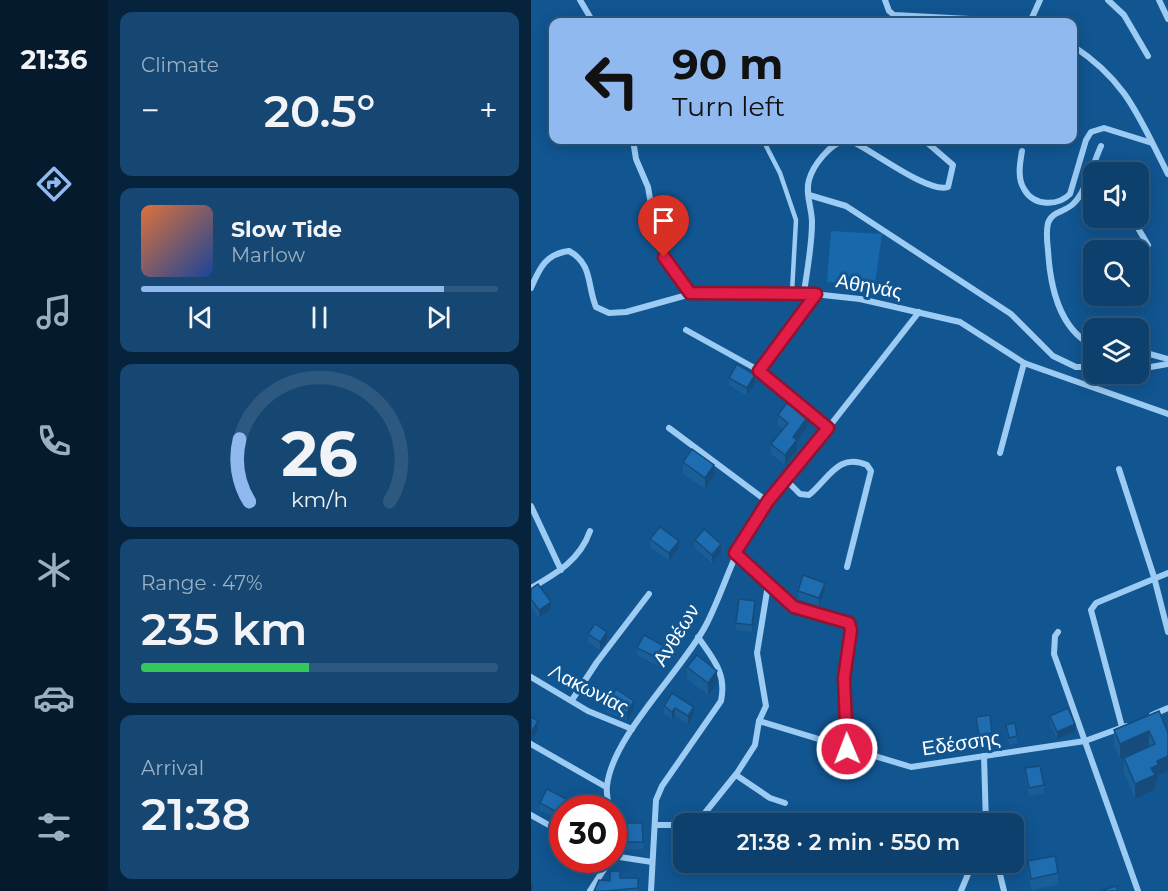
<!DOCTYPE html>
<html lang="en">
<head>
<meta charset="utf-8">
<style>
  body { margin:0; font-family:Montserrat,sans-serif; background:#164772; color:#f1f3f6; height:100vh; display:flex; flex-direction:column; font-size:22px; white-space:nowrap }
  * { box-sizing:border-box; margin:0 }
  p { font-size:20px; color:#9aafc2 }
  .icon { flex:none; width:33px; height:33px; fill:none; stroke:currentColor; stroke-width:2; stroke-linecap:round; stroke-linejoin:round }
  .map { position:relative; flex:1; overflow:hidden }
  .panel { display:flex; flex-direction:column; gap:12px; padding:12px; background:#07233c; width:423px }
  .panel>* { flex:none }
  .top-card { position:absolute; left:18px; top:18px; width:528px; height:126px; border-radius:12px; box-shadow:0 3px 15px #0003,0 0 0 2px #2d5980; background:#90b9f0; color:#111; overflow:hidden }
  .tools { position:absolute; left:552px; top:162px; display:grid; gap:12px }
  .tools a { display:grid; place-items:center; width:66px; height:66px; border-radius:12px; background:#0d406d; box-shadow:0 3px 15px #0003,0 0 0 2px #2d5980; font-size:30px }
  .speed { position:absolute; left:18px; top:795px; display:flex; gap:12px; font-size:30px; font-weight:700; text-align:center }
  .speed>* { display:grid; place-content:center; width:78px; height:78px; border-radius:50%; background:#0d406d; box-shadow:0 3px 15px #0003,0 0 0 2px #2d5980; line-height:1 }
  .speed .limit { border:9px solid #d22; background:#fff; color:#111 }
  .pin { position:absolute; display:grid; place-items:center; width:51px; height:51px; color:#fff; margin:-62px -26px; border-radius:50% 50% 50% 0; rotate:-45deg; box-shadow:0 0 6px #0007 }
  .pin .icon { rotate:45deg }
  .me { position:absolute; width:66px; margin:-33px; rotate:359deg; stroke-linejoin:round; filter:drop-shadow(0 0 4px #0008) }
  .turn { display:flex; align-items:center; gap:21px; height:126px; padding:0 24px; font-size:27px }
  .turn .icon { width:78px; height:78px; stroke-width:2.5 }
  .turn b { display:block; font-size:42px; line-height:51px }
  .big { font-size:45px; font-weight:600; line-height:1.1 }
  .panel .widget { flex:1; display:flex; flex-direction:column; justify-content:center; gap:9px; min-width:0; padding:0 21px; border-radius:12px; background:#164772 }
  .panel .dial { align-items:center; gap:0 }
  .dial svg { height:156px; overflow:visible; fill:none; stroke:#2d5980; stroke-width:7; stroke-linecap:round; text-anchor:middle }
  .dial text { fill:#f1f3f6; stroke:none }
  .song { display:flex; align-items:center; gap:18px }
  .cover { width:72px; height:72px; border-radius:9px; background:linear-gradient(135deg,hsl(20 70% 55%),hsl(220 70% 35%)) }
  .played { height:6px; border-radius:3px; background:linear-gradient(90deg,#90b9f0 85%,#2d5980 85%) }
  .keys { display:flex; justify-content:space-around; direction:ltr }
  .heat { display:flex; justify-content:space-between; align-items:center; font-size:33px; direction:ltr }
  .charge { height:9px; border-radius:4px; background:linear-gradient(90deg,#34c759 47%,#2d5980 0) }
  .trip { position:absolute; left:142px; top:813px; width:351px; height:60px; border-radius:12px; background:#0d406d; box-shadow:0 3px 15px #0003,0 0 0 2px #2d5980; font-weight:600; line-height:60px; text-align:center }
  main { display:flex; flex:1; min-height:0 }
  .tabs { display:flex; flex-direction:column; width:108px; justify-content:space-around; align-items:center; background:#051a2c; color:#9aafc2 }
  .tabs .icon { width:42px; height:42px }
  .tabs .active { color:#90b9f0 }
  .tabs b { font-size:27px; color:#f1f3f6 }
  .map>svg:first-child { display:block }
  .green { fill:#1868ac }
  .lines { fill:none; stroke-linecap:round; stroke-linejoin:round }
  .lane { stroke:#9ccbf3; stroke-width:4.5 }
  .street { stroke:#9ccbf3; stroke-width:6 }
  .wall { fill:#1a5e98 }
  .shaded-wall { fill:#154c7c }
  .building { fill:#1e6db1; stroke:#154c7c; stroke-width:1.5 }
  .route-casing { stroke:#92132f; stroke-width:15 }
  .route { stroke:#e11d48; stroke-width:10 }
  .labels { text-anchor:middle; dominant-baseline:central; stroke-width:6; stroke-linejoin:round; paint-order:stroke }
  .street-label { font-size:20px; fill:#fff; stroke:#115591 }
</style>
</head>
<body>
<main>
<nav class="tabs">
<b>21:36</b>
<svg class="icon active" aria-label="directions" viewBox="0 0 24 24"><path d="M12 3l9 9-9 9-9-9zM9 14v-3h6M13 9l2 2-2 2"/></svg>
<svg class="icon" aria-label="music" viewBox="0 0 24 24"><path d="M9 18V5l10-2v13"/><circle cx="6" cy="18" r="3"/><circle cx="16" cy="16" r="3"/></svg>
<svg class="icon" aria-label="phone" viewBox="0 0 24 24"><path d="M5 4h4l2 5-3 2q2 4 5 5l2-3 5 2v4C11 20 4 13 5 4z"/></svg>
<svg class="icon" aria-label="climate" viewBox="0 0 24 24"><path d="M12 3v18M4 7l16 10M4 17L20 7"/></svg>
<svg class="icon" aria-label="car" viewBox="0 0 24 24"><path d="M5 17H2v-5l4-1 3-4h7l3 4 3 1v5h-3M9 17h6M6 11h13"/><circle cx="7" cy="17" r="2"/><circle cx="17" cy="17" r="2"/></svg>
<svg class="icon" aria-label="filters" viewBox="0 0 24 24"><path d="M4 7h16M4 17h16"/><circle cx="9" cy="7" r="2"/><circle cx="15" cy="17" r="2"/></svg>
</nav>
<section class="panel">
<div class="widget"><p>Climate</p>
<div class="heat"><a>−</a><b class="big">20.5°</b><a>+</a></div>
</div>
<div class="widget">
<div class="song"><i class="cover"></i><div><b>Slow Tide</b><p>Marlow</p></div></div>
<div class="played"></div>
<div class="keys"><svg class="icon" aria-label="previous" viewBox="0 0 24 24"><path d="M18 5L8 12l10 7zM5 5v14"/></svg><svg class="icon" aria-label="pause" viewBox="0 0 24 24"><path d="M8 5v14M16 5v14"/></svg><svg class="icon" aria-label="next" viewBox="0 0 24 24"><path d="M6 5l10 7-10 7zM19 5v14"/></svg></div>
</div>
<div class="widget dial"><svg viewBox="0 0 100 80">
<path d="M14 69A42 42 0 1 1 86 69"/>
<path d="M14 69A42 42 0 0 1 9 37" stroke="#90b9f0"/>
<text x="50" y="56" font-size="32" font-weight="700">26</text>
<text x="50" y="72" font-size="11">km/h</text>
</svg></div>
<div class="widget"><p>Range · 47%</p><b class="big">235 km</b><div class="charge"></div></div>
<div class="widget"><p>Arrival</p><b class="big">21:38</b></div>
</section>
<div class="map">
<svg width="637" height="891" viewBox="0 0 637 891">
  <rect width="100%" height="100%" fill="#115591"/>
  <path class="green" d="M300 231 351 234 344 285 296 282Z"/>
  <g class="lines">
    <path class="lane" d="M232 140 249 173 265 220 261 292"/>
    <g class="street">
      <path d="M49 0 62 22"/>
      <path d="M354 0 358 11 363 15 494 22"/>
      <path d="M577 0 593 15 617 56"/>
      <path d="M628 0 637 19"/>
      <path d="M499 22 509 0"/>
      <path d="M542 46C597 82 608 118 637 174"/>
      <path d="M102 140 105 159 117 187 126 239 133 257 159 293"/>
      <path d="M318 140C340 149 397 194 417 187L422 165 393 140"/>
      <path d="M491 151C489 163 486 178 493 189 503 207 527 206 539 194L555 140 560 132 573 128 621 143"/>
      <path d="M278 195 315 206 480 314 522 356 545 367H562"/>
      <path d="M601 218 617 245"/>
      <path d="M0 288C9 267 15 254 38 251 62 264 56 286 65 307L78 313 95 312 167 292 273 293 329 299 429 322 493 363 637 414"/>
      <path d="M273 293C276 270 281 246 281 222 281 209 274 193 278 180 282 165 299 144 314 140"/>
      <path d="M155 330 229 371 297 428"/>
      <path d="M562 346C527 328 519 285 517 250 516 242 515 232 517 223 521 211 534 212 542 204 554 194 563 161 570 146"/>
      <path d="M608 351 637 359"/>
      <path d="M608 369 637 364"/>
      <path d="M229 371 285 294"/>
      <path d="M138 428 237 502"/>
      <path d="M469 453 493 363"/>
      <path d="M588 469 623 577 637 632"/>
      <path d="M255 480 269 494 278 495C297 480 307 452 336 465L340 471 316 567"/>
      <path d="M0 506 30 570"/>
      <path d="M204 553 263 607 318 623 320 630 313 678 316 749"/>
      <path d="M0 588C26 573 49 560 59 531"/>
      <path d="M527 632 524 636 523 654 607 891"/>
      <path d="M0 677 57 711 101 729"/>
      <path d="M41 700 66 662 118 594"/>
      <path d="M621 715 637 708"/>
      <path d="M228 721 380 767 554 741 595 726"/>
      <path d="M591 727 560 610 565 603 637 573"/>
      <path d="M0 744 75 787"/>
      <path d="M453 756 455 824"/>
      <path d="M205 775 239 798 254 803"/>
      <path d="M78 808C77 801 75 793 76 786 81 736 151 671 175 625 191 594 200 560 218 529L388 312"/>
      <path d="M0 815 32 833"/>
      <path d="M165 824 206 773 224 745 228 721 235 706 226 653 237 585"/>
      <path d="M124 825H153"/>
      <path d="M82 856 121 862"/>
      <path d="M466 862 473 891"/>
      <path d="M59 891 79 860"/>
      <path d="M120 891 125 800 131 786 190 701C196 673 182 659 167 637"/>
      <path d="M430 891 442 862"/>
    </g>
  </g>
  <g class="wall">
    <path d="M198 378 224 383 216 396 198 385Z"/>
    <path d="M247 415 278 425 266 441V450L254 465 240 454V444L252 429 247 425Z"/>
    <path d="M152 462 183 476 174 489 152 474Z"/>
    <path d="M119 539 148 548 138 561 119 547Z"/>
    <path d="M164 540 190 552 181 563 164 548Z"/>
    <path d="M0 589 20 609 8 618 0 607Z"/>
    <path d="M267 591H294L288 606 267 599Z"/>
    <path d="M224 609 221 632 205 630V623Z"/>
    <path d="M57 634 76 640 69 650 57 642Z"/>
    <path d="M106 648 135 654 129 667 106 655Z"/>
    <path d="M156 667 186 683 177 695 156 679Z"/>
    <path d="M141 693 163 714 157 724 144 716 141 719 133 714V706Z"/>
    <path d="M76 704 103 709 96 721 76 712Z"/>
    <path d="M628 711 627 780 624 782V790L604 799 593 773V758L619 747 618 746 589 759 583 745V730Z"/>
    <path d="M519 716 544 732 526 739 519 724Z"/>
    <path d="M445 717 461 733V741L448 742Z"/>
    <path d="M475 725 486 736V744L478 745 475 733Z"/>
    <path d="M494 768 513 785V793L498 796 494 776Z"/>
    <path d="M9 803 47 808H32V822L9 810Z"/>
    <path d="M92 823H111L112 849 93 850Z"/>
    <path d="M497 861 527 873V885L500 890 497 873Z"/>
    <path d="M89 878H107V891H63L79 881Z"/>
  </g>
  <g class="shaded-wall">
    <path d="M224 375V383L216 396V388Z"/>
    <path d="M278 415V425L266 441V450L254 465V455L262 437Z"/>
    <path d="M183 465V476L174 489V478Z"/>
    <path d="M148 541V548L138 561V553Z"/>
    <path d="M190 544V552L181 563V555Z"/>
    <path d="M294 583V591L288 606V598Z"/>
    <path d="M224 601V609L221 632V625Z"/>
    <path d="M20 602V609L8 618V610Z"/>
    <path d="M76 632V640L69 650V642Z"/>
    <path d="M135 647V654L129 667V659Z"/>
    <path d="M186 671V683L177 695V683Z"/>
    <path d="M103 701V709L96 721V713Z"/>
    <path d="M163 707V714L157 724V716Z"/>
    <path d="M144 708V716L141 719V712Z"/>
    <path d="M7 721V729L1 739V731Z"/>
    <path d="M544 724V732L526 739V732Z"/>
    <path d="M618 731V746L589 759V744Z"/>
    <path d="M637 756V771L627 775V780L624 782V790L604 799V784L620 768 626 761Z"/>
    <path d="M0 882H2V889L0 890Z"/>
  </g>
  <g class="building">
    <path d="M206 364 224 375 216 388 198 378Z"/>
    <path d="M258 400 278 415 262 437 266 440 254 455 240 444 257 423 247 415Z"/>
    <path d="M161 449 183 465 174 478 152 462Z"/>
    <path d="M129 527 148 541 138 553 119 539Z"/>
    <path d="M173 529 190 544 181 555 164 540Z"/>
    <path d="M272 575 294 583 288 598 267 591Z"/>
    <path d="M7 584 20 602 8 610 0 599V589Z"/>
    <path d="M208 599 224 601 221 625 205 623Z"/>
    <path d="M64 624 76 632 69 642 57 634Z"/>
    <path d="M113 635 135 647 129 659 106 648Z"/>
    <path d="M166 655 186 671 177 683 156 667Z"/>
    <path d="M85 689 103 701 96 713 76 704Z"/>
    <path d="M141 693 163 707 157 716 144 708 141 712 133 706Z"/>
    <path d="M537 708 544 724 526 732 519 716Z"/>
    <path d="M628 711 637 733V756L626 761 627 765 620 768 624 775 604 784 593 758 624 744 618 731 589 744 583 730Z"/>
    <path d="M459 715 461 733 448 735 445 717Z"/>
    <path d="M0 717 7 721 1 731H0Z"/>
    <path d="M484 723 486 736 478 738 475 725Z"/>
    <path d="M509 766 513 785 498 788 494 768Z"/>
    <path d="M16 789 47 805 45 808H32V815L9 803Z"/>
    <path d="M92 823H111L112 842H93Z"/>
    <path d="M524 856 527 873 500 879 497 861Z"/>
    <path d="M79 871H89V878H107V888L76 891H63L68 880 79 881Z"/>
    <path d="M585 886 587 891H569Z"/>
  </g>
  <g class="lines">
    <g class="route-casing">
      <path id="route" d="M133 257 159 293 285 294 228 371 297 428 237 501 204 553 263 607 318 623 320 630 313 678 316 749"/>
    </g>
    <use href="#route" class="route"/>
  </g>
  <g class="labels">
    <g class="street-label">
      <text transform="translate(338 286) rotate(10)">Αθηνάς</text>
      <text transform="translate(145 635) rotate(-58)">Ανθέων</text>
      <text transform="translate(58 689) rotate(27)">Λακωνίας</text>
      <text transform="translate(430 743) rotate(-8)">Εδέσσης</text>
    </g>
  </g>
</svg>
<div class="tools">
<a><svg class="icon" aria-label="sound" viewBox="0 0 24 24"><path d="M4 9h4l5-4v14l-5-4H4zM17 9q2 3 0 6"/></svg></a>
<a><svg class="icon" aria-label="search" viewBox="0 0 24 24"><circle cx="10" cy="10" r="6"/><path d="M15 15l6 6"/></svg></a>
<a><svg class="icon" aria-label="layers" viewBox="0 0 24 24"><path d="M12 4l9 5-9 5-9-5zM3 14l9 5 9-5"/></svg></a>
</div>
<div class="speed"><div class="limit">30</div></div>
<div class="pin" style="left:133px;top:257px;background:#d93025"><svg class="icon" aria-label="arrive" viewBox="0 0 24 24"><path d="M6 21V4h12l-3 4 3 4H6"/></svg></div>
<svg class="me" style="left:316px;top:749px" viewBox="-20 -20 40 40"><circle r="17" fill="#e11d48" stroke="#fff" stroke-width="3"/><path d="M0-11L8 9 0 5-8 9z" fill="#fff"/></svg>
<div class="trip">21:38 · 2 min · 550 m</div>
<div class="top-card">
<div class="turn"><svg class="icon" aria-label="left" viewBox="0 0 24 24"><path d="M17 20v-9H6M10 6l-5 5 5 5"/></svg><div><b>90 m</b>Turn left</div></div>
</div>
</div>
</main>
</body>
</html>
